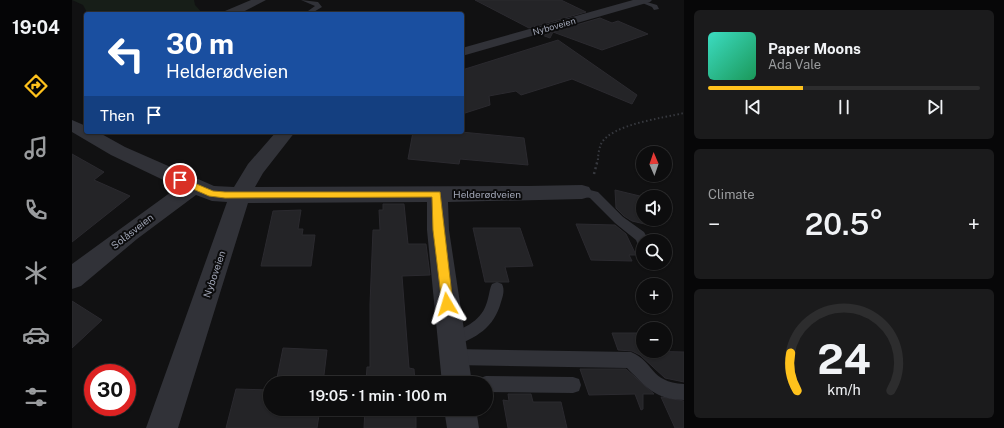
<!DOCTYPE html>
<html lang="en">
<head>
<meta charset="utf-8">
<style>
  body { margin:0; font-family:"Public Sans",sans-serif; background:#1b1b1c; color:#f1f3f6; height:100vh; display:flex; flex-direction:column; font-size:15px; white-space:nowrap }
  * { box-sizing:border-box; margin:0 }
  p { font-size:13px; color:#9a9c9e }
  .icon { flex:none; width:22px; height:22px; fill:none; stroke:currentColor; stroke-width:2; stroke-linecap:round; stroke-linejoin:round }
  .map { position:relative; flex:1; overflow:hidden }
  .panel { display:flex; flex-direction:column; gap:10px; padding:10px; background:#070708; width:320px }
  .panel>* { flex:none }
  .hud { position:absolute; left:12px; top:12px; width:380px; height:122px; border-radius:4px; box-shadow:0 1px 3px #0004,0 0 0 1px #2d2d2e; background:#1a4fa0; color:#fff; overflow:hidden }
  .needle { width:26px; rotate:358deg }
  .controls { position:absolute; left:564px; top:146px; display:grid; gap:8px }
  .controls a { display:grid; place-items:center; width:36px; height:36px; border-radius:50%; background:#0d0d0e; box-shadow:0 1px 3px #0004,0 0 0 1px #2d2d2e; font-size:20px }
  .speed { position:absolute; left:12px; top:364px; display:flex; gap:8px; font-size:20px; font-weight:700; text-align:center }
  .speed>* { display:grid; place-content:center; width:52px; height:52px; border-radius:50%; background:#0d0d0e; box-shadow:0 1px 3px #0004,0 0 0 1px #2d2d2e; line-height:1 }
  .speed .limit { border:6px solid #d22; background:#fff; color:#111 }
  .pin { position:absolute; display:grid; place-items:center; width:34px; height:34px; color:#fff; margin:-17px; border:2px solid #fff; border-radius:50%; box-shadow:0 1px 4px #0007 }
  .me { position:absolute; width:44px; margin:-22px; rotate:353deg; stroke-linejoin:round; filter:drop-shadow(0 0 3px #0008) }
  .turn { display:flex; align-items:center; gap:14px; height:84px; padding:0 16px; font-size:18px }
  .turn .icon { width:52px; height:52px; stroke-width:2.5 }
  .turn b { display:block; font-size:28px; line-height:34px }
  .then { display:flex; align-items:center; height:38px; padding:0 16px; background:#0003; gap:8px; font-size:15px }
  .big { font-size:30px; font-weight:600; line-height:1.1 }
  .panel .card { flex:1; display:flex; flex-direction:column; justify-content:center; gap:6px; min-width:0; padding:0 14px; border-radius:6px; background:#1b1b1c }
  .panel .dial { align-items:center; gap:0 }
  .dial svg { height:104px; overflow:visible; fill:none; stroke:#2d2d2e; stroke-width:7; stroke-linecap:round; text-anchor:middle }
  .dial text { fill:#f1f3f6; stroke:none }
  .song { display:flex; align-items:center; gap:12px }
  .cover { width:48px; height:48px; border-radius:6px; background:linear-gradient(135deg,hsl(170 70% 55%),hsl(150 70% 35%)) }
  .played { height:4px; border-radius:2px; background:linear-gradient(90deg,#ffc21c 35%,#2d2d2e 35%) }
  .keys { display:flex; justify-content:space-around; direction:ltr }
  .heat { display:flex; justify-content:space-between; align-items:center; font-size:22px; direction:ltr }
  .trip { position:absolute; left:191px; top:376px; width:230px; height:40px; border-radius:20px; background:#0d0d0e; box-shadow:0 1px 3px #0004,0 0 0 1px #2d2d2e; font-weight:600; line-height:40px; text-align:center }
  main { display:flex; flex:1; min-height:0 }
  .dock { display:flex; flex-direction:column; width:72px; justify-content:space-around; align-items:center; background:#050506; color:#9a9c9e }
  .dock .icon { width:28px; height:28px }
  .dock .active { color:#ffc21c }
  .dock b { font-size:18px; color:#f1f3f6 }
  .map>svg:first-child { display:block }
  .green { fill:#171e18 }
  .building { fill:#242427; stroke:#2b2a2f }
  .lines { fill:none; stroke-linecap:round; stroke-linejoin:round }
  .path-far1 { stroke:#37393f; stroke-width:2; stroke-dasharray:1.5 2.5; stroke-linecap:butt }
  .path { stroke:#37393f; stroke-width:2.5; stroke-dasharray:2 3; stroke-linecap:butt }
  .lane { fill:#313238; fill-rule:evenodd }
  .street { fill:#313238; fill-rule:evenodd }
  .route { fill:#ffc21c; stroke:#a67e12 }
  .labels { text-anchor:middle; dominant-baseline:central; stroke-width:4; stroke-linejoin:round; paint-order:stroke }
  .far-street-label { font-size:9px; fill:#a0a5b5; stroke:#0c0c0d }
  .street-label { font-size:10px; fill:#a0a5b5; stroke:#0c0c0d }
</style>
</head>
<body>
<main>
<nav class="dock">
<b>19:04</b>
<svg class="icon active" aria-label="directions" viewBox="0 0 24 24"><path d="M12 3l9 9-9 9-9-9zM9 14v-3h6M13 9l2 2-2 2"/></svg>
<svg class="icon" aria-label="music" viewBox="0 0 24 24"><path d="M9 18V5l10-2v13"/><circle cx="6" cy="18" r="3"/><circle cx="16" cy="16" r="3"/></svg>
<svg class="icon" aria-label="phone" viewBox="0 0 24 24"><path d="M5 4h4l2 5-3 2q2 4 5 5l2-3 5 2v4C11 20 4 13 5 4z"/></svg>
<svg class="icon" aria-label="climate" viewBox="0 0 24 24"><path d="M12 3v18M4 7l16 10M4 17L20 7"/></svg>
<svg class="icon" aria-label="car" viewBox="0 0 24 24"><path d="M5 17H2v-5l4-1 3-4h7l3 4 3 1v5h-3M9 17h6M6 11h13"/><circle cx="7" cy="17" r="2"/><circle cx="17" cy="17" r="2"/></svg>
<svg class="icon" aria-label="filters" viewBox="0 0 24 24"><path d="M4 7h16M4 17h16"/><circle cx="9" cy="7" r="2"/><circle cx="15" cy="17" r="2"/></svg>
</nav>
<div class="map">
<svg width="612" height="428" viewBox="0 0 612 428">
  <rect width="100%" height="100%" fill="#111112"/>
  <path class="green" d="M0 0H122L123 5 131 14H16L11 5Z"/>
  <g class="building">
    <path d="M403 0H489L514 12 457 28Z"/>
    <path d="M528 18 540 23 546 21 576 34 530 50 481 32 478 38 470 35Z"/>
    <path d="M486 40 565 95 560 104 500 79 449 95 444 91 417 96 418 105 390 114V70Z"/>
    <path d="M341 132H389L452 138 456 165 388 159 387 164 336 159Z"/>
    <path d="M0 154 32 172 22 180 58 196 0 242Z"/>
    <path d="M543 190 572 197 571 219H580L581 226 560 221 552 216 544 208Z"/>
    <path d="M311 204H332L336 244H354L358 275 330 276 337 368 342 369 343 383H294L295 367H298V304L301 230H308L307 210H311Z"/>
    <path d="M229 210 226 229H231L230 235H243L239 266H189L201 211Z"/>
    <path d="M504 224 543 225 554 234 564 255H557L560 261 519 260Z"/>
    <path d="M401 228H448L461 266 433 267 437 282H413Z"/>
    <path d="M0 301 30 320 0 348Z"/>
    <path d="M540 333H571V351L612 352V382L593 378 568 355 560 351 546 350Z"/>
    <path d="M211 348 255 350 251 383H204Z"/>
    <path d="M508 369H554L582 394H571V409L569 410 563 394 517 395Z"/>
    <path d="M164 389 198 390V409H248L245 428H154Z"/>
    <path d="M436 394H459L461 402H489L495 428H436L431 400 437 401Z"/>
    <path d="M589 397 612 401V428H603Z"/>
    <path d="M293 409H344V428H292Z"/>
  </g>
  <g class="lines">
    <path class="path-far1" d="M526 160C526 155 527 149 529 144 539 124 592 118 612 113"/>
    <path class="path" d="M522 174 526 159"/>
    <g class="lane">
      <path d="M229 0 246 2 250 7 240 13H236V11L243 6Z"/>
      <path d="M568 0 585 5 587 9 582 10 580 7 568 2Z"/>
      <path d="M162 10 176 13 177 14 160 13V11Z"/>
      <path d="M510 188 526 192 551 217 572 232 577 241H571V246L566 245 564 240 543 223 518 198 506 195 504 192 506 189Z"/>
      <path d="M425 282 430 284C433 290 431 296 429 302 422 328 404 338 380 347L375 345 372 340 375 335C390 329 408 322 414 305 417 298 417 290 420 284Z"/>
      <path d="M382 349 559 352C583 362 577 382 612 384V400C583 399 575 388 555 368L382 365 376 363 374 357 376 351Z"/>
      <path d="M414 376 501 377 507 379 509 385 507 391 501 393 414 392V383H406L408 378Z"/>
    </g>
    <g class="street">
      <path d="M179 0H194L167 14H151L153 11Z"/>
      <path d="M561 0H580L578 2 390 56V48Z"/>
      <path d="M0 120 14 126V132H26L53 147 142 186 162 187 176 164 204 132H223L191 173 183 187 456 186 510 185 517 187 520 192 517 197 510 199 376 202 377 230 400 383H370L355 230V202L176 203 106 428H74L155 202 140 201 124 195 65 239 9 286 0 289V264L106 187 39 155 0 132Z"/>
      <path d="M372 409H404L407 428H375Z"/>
    </g>
  </g>
  <path class="route" d="M108 177 141 191 153 192H368L381 304 379 307 375 309 371 307 370 304 361 230 360 197 153 198 137 196 105 182 104 180Z"/>
  <g class="labels">
    <g class="far-street-label">
      <text transform="translate(482 26) rotate(-16)">Nyboveien</text>
    </g>
    <g class="street-label">
      <text x="415" y="194">Helderødveien</text>
      <text transform="translate(60 231) rotate(-38)">Solåsveien</text>
      <text transform="translate(142 274) rotate(-71)">Nyboveien</text>
    </g>
  </g>
</svg>
<div class="controls">
<a><svg class="needle" viewBox="-14 -14 28 28"><path d="M0-13l5 13h-10z" fill="#e53935"/><path d="M0 13l5-13h-10z" fill="#9a9c9e"/></svg></a>
<a><svg class="icon" aria-label="sound" viewBox="0 0 24 24"><path d="M4 9h4l5-4v14l-5-4H4zM17 9q2 3 0 6"/></svg></a>
<a><svg class="icon" aria-label="search" viewBox="0 0 24 24"><circle cx="10" cy="10" r="6"/><path d="M15 15l6 6"/></svg></a>
<a>+</a>
<a>−</a>
</div>
<div class="speed"><div class="limit">30</div></div>
<div class="pin" style="left:108px;top:180px;background:#d93025"><svg class="icon" aria-label="arrive" viewBox="0 0 24 24"><path d="M6 21V4h12l-3 4 3 4H6"/></svg></div>
<svg class="me" style="left:375px;top:304px" viewBox="-20 -20 40 40"><path d="M0-17L14 15 0 8-14 15z" fill="#ffc21c" stroke="#fff" stroke-width="4"/></svg>
<div class="trip">19:05 · 1 min · 100 m</div>
<div class="hud">
<div class="turn"><svg class="icon" aria-label="left" viewBox="0 0 24 24"><path d="M17 20v-9H6M10 6l-5 5 5 5"/></svg><div><b>30 m</b>Helderødveien</div></div>
<div class="then">Then<svg class="icon" aria-label="arrive" viewBox="0 0 24 24"><path d="M6 21V4h12l-3 4 3 4H6"/></svg></div>
</div>
</div>
<section class="panel">
<div class="card">
<div class="song"><i class="cover"></i><div><b>Paper Moons</b><p>Ada Vale</p></div></div>
<div class="played"></div>
<div class="keys"><svg class="icon" aria-label="previous" viewBox="0 0 24 24"><path d="M18 5L8 12l10 7zM5 5v14"/></svg><svg class="icon" aria-label="pause" viewBox="0 0 24 24"><path d="M8 5v14M16 5v14"/></svg><svg class="icon" aria-label="next" viewBox="0 0 24 24"><path d="M6 5l10 7-10 7zM19 5v14"/></svg></div>
</div>
<div class="card"><p>Climate</p>
<div class="heat"><a>−</a><b class="big">20.5°</b><a>+</a></div>
</div>
<div class="card dial"><svg viewBox="0 0 100 80">
<path d="M14 69A42 42 0 1 1 86 69"/>
<path d="M14 69A42 42 0 0 1 9 40" stroke="#ffc21c"/>
<text x="50" y="56" font-size="32" font-weight="700">24</text>
<text x="50" y="72" font-size="11">km/h</text>
</svg></div>
</section>
</main>
</body>
</html>
